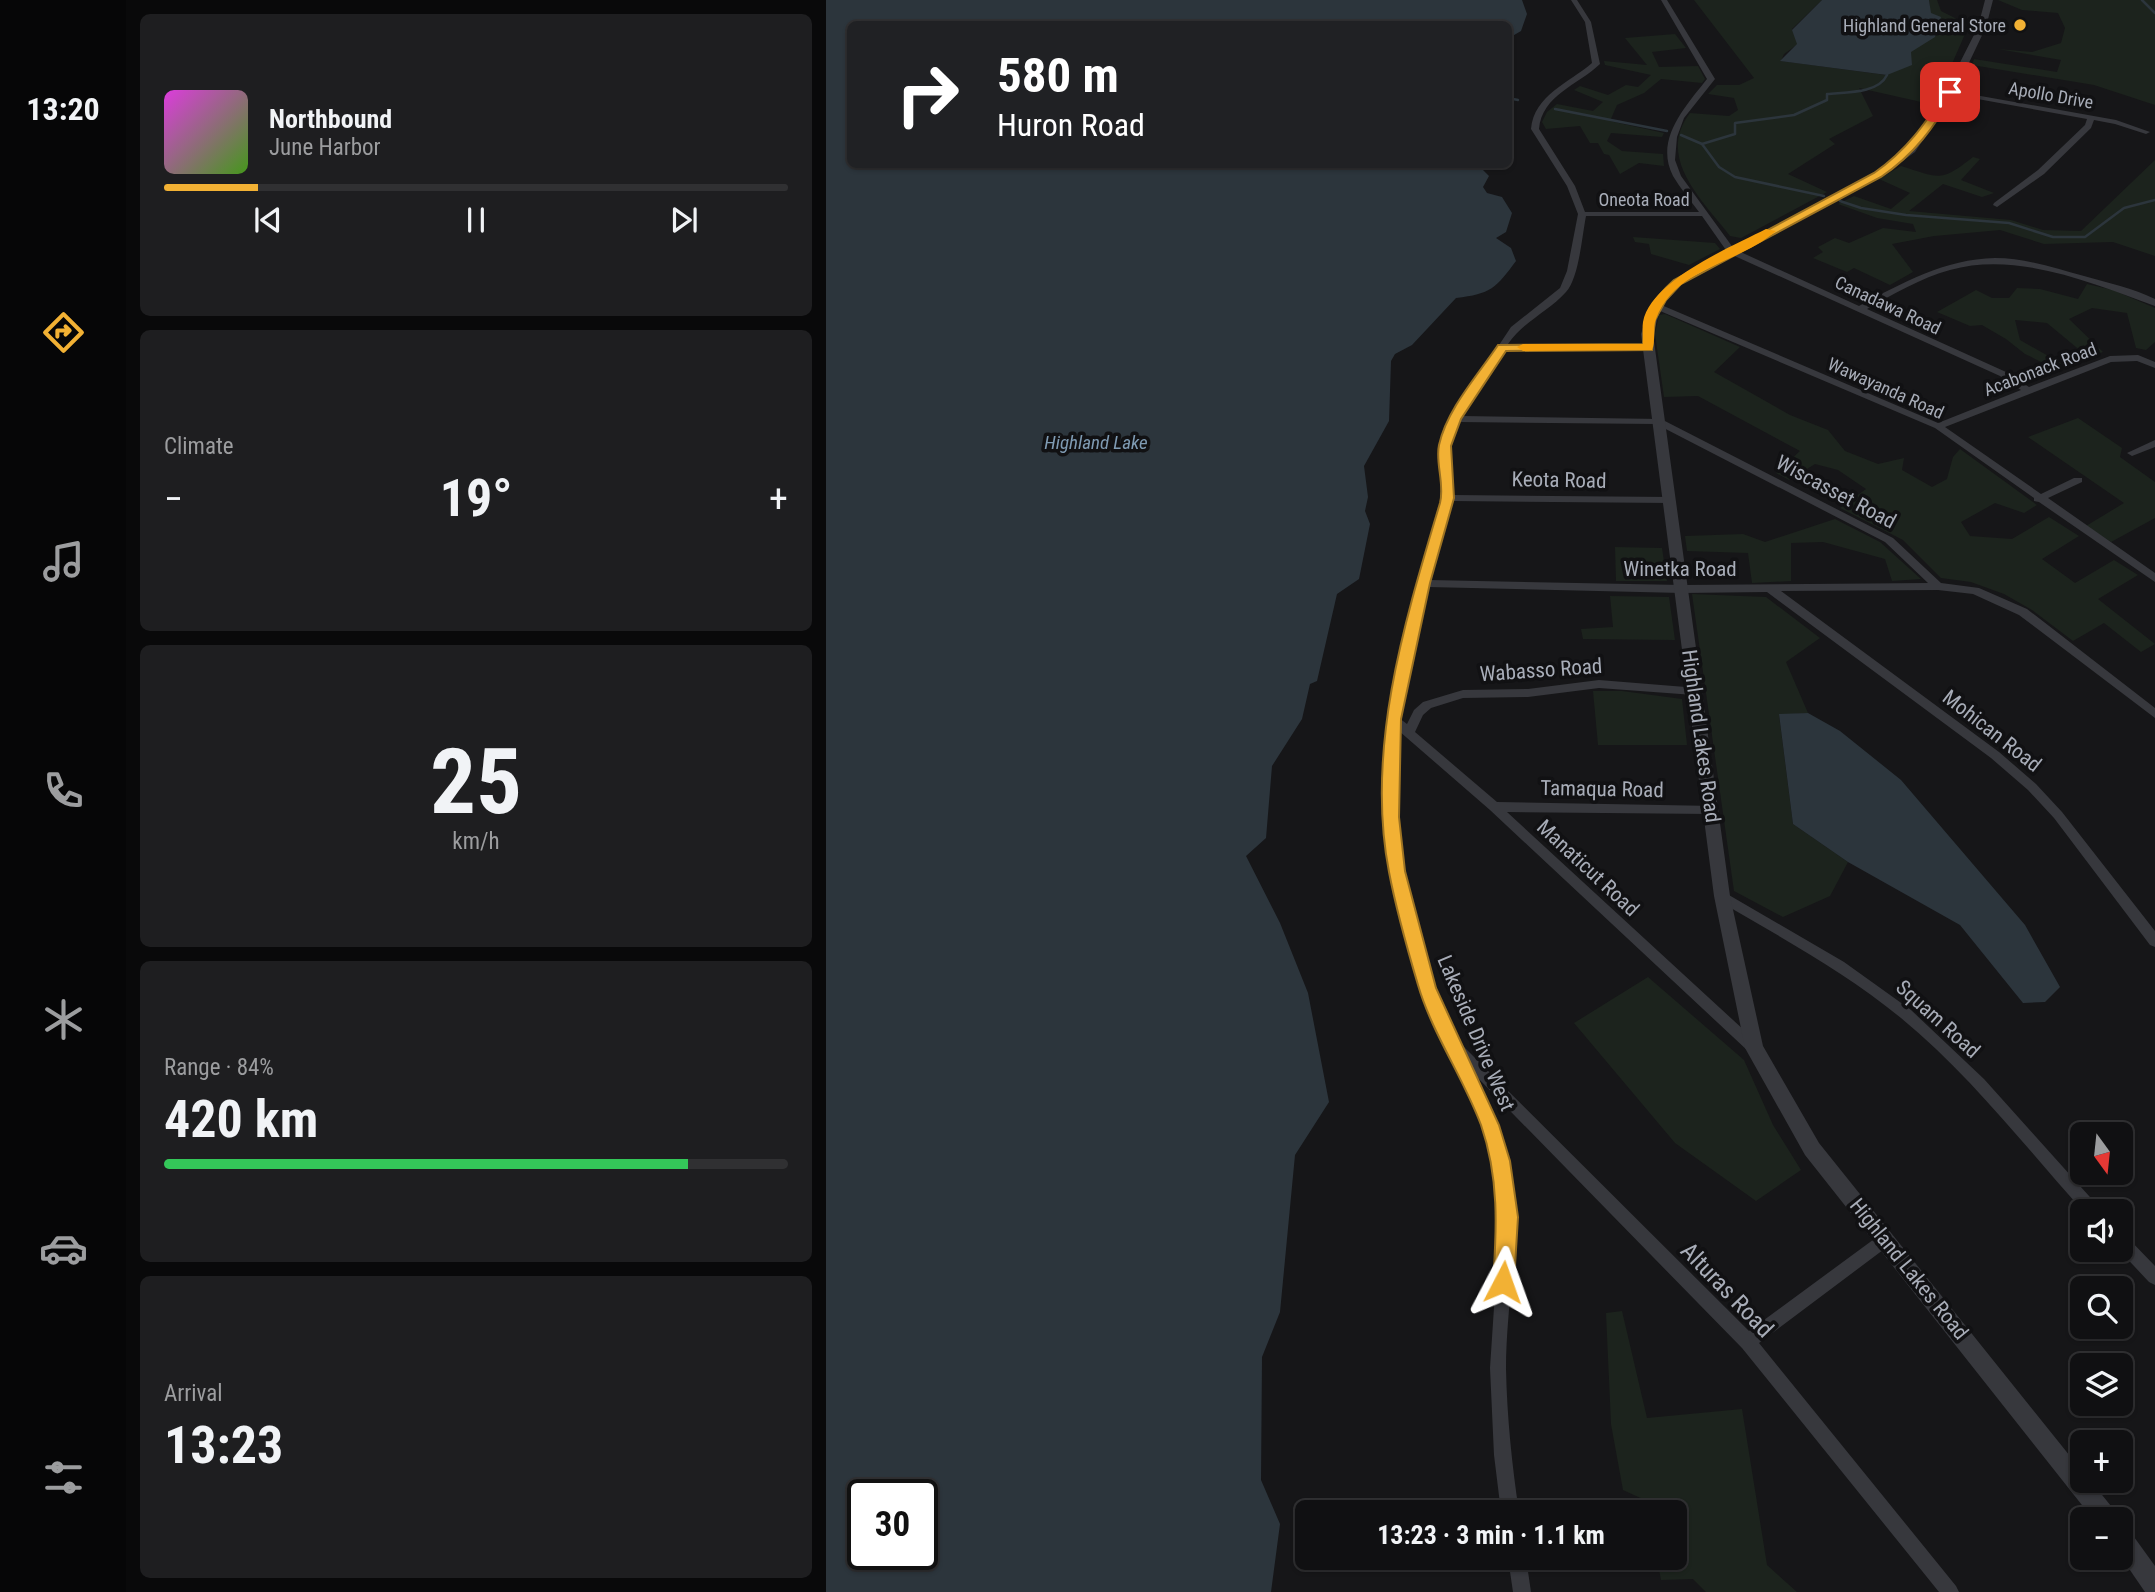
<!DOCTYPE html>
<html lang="en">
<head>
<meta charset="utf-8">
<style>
  body { margin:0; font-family:"Roboto Condensed",sans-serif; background:#1e1e20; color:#f1f3f6; height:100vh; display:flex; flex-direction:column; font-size:26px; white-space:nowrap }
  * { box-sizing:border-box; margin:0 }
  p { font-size:23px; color:#9c9d9f }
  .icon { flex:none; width:38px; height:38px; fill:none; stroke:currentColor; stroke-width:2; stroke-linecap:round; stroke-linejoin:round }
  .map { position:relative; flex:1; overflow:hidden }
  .drawer { display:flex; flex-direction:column; gap:14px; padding:14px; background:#09090a; width:700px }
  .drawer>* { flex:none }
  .hud { position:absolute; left:21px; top:21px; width:665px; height:147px; border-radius:10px; box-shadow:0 2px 5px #0004,0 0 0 2px #303032; background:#202124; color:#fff; overflow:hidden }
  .needle { width:46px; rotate:165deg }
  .controls { position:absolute; left:1244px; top:1122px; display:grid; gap:14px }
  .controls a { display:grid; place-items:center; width:63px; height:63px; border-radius:10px; background:#101012; box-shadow:0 2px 5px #0004,0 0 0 2px #303032; font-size:35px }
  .speed { position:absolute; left:21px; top:1479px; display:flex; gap:14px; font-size:35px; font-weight:700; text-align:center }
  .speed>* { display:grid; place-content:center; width:91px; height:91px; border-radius:50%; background:#101012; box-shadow:0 2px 5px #0004,0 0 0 2px #303032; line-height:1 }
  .speed .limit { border:4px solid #111; border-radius:10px; background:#fff; color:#111 }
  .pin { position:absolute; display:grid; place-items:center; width:60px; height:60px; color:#fff; margin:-30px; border-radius:14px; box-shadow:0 4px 10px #0006 }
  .me { position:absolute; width:77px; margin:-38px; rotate:4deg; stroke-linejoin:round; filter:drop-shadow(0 0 5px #0008) }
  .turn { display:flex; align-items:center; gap:24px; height:147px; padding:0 35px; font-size:32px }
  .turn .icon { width:91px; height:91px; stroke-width:2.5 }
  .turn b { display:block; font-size:49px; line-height:60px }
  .big { font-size:52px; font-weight:700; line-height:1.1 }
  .drawer .card { flex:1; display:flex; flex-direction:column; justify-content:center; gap:10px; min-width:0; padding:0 24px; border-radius:10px; background:#1e1e20 }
  .drawer .dial { align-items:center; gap:0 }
  .dial b { font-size:91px; line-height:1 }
  .song { display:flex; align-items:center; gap:21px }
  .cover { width:84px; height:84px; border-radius:10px; background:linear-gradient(135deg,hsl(300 70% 55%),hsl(100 70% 35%)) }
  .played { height:7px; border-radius:4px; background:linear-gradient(90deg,#f2b134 15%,#303032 15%) }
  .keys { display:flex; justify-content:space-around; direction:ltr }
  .heat { display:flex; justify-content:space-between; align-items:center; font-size:38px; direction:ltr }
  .charge { height:10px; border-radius:5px; background:linear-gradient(90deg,#34c759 84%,#303032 0) }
  .trip { position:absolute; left:469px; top:1500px; width:392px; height:70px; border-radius:10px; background:#101012; box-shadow:0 2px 5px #0004,0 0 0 2px #303032; font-weight:700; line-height:70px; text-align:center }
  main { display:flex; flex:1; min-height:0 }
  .dock { display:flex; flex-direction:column; width:126px; justify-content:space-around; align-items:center; background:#060607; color:#9c9d9f }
  .dock .icon { width:49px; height:49px }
  .dock .on { color:#f2b134 }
  .dock b { font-size:32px; color:#f1f3f6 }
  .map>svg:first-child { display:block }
  .green { fill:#1c231d }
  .water { fill:#2c353c; fill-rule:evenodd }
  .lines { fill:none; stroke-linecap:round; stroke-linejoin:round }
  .stream { stroke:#2c353c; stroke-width:2.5 }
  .minor { fill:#37383d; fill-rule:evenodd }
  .tertiary { fill:#37383d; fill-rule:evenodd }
  .route { fill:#f2b134; stroke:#9d7322; stroke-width:2 }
  .slow { fill:#f59e0b }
  .poi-dot { fill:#f2b134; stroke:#111113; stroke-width:2.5 }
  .labels { text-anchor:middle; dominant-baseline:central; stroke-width:7; stroke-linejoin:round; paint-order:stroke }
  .far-poi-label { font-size:18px; fill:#a8adb8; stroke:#111113; text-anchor:end }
  .far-street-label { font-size:18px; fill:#a8adb8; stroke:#111113 }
  .far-water-label { font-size:19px; font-style:italic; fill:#7f9bb3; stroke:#111113 }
  .street-label { font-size:21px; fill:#a8adb8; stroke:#111113 }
  .near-street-label { font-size:24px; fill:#a8adb8; stroke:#111113 }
</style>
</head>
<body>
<main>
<nav class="dock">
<b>13:20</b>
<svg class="icon on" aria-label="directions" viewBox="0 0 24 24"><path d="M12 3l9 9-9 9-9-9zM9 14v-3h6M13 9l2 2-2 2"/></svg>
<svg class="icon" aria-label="music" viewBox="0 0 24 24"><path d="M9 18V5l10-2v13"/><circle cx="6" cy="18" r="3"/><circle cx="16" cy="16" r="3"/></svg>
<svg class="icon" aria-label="phone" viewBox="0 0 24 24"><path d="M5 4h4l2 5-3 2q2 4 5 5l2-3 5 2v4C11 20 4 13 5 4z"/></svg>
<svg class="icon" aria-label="climate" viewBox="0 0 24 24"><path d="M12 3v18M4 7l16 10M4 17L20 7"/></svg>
<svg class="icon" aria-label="car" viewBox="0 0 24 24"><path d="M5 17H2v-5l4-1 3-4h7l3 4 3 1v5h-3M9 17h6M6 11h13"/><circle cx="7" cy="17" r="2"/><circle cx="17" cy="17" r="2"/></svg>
<svg class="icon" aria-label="filters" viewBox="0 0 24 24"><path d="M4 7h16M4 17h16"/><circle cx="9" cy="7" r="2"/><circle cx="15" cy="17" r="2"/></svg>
</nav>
<section class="drawer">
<div class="card">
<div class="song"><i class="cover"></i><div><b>Northbound</b><p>June Harbor</p></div></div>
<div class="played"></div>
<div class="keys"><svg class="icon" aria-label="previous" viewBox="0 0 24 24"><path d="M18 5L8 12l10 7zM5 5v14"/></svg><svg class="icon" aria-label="pause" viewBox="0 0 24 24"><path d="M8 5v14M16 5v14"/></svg><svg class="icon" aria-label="next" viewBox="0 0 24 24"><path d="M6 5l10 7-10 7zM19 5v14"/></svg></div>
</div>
<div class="card"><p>Climate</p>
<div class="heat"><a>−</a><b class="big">19°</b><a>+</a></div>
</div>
<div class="card dial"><b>25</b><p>km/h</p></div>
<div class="card"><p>Range · 84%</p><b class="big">420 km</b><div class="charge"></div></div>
<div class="card"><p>Arrival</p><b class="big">13:23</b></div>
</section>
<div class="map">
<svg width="1329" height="1592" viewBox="0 0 1329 1592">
  <rect width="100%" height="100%" fill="#161618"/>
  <g class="green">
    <path d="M868 0H996L966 29 972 44 958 54 955 61 1060 75C1080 56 1109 29 1103 0H1111L1115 11 1143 25 1114 91 1104 104 1033 88 1047 116 1003 139 1009 144 962 174 1001 192 915 238 904 236C878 202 829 158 864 113L903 116 912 110 908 98 882 94 891 85H913L928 78Z"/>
    <path d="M1172 0H1329V105L1268 85 1146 65 1148 59 1231 72 1235 60 1172 49 1206 52 1235 43 1239 28 1232 13 1196 10Z"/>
    <path d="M849 34 860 48 826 52 833 67 872 66 879 79 876 83 835 79 818 93 791 105 784 121 838 133 836 137 785 133 781 141 796 151 837 154 838 166 813 163 794 174 783 155 778 154 772 143H764L754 126 720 129 716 122 721 112 731 104 767 111 777 102 748 90 754 86 782 95 800 85 812 87 825 75 779 65 778 61 821 65 799 38Z"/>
    <path d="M1147 157 1154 159 1135 180 1168 193 1156 197 1117 184 1083 211 1185 220 1217 230 1255 231 1329 160V256L1287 242 1218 244 1174 230 1108 236 1066 244 1087 272 1064 285 1028 268 1021 272 987 258 997 252 992 247 1009 238 1023 243 1057 228 1090 232 1087 224 1051 218 1012 204 1028 196 1065 209 1084 193 1053 179 1075 166C1114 178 1114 183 1147 157Z"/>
    <path d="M807 237 889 243 894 249 863 265 825 254 823 244 809 242Z"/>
    <path d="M1261 284 1287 290 1329 308V342L1320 350 1310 348 1301 313 1266 308 1243 319 1277 352 1262 357 1221 323 1189 320 1194 340 1240 366 1232 370 1199 354 1180 339 1156 325 1144 326 1111 312 1150 290 1166 298H1183L1191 288 1214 289 1252 299Z"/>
    <path d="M839 314 914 347 888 372 964 415 1002 430 1019 451 1052 464 1078 458 1076 470 1106 487 1121 479 1127 457 1134 449 1211 505 1198 513 1169 503 1135 522 1144 536 1186 539 1223 517 1253 536 1216 559 1249 583 1288 560 1312 575 1272 599 1329 644 1315 652 1278 623 1247 641 1206 610 1178 594 1145 582 1115 578 1077 540 1014 508 1040 489 1012 470 989 464 963 480 950 473 974 451 872 396 838 397 829 334 833 315Z"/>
    <path d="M1252 418 1296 448 1294 457 1329 482V518L1285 542 1260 526 1298 503 1202 437Z"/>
    <path d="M1009 519 1054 542 1095 579 1066 581 1059 559 997 542 965 543V581L926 583 922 553 861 551 859 536 917 534 939 542Z"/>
    <path d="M789 547 836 548 841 581H790Z"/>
    <path d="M866 594 940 597 994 638 960 662 982 713 953 715 967 824 1022 862 1004 896 957 917 908 891Z"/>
    <path d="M784 596 843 597 849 640 757 639 755 629 787 627Z"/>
    <path d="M767 691H796L856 699 861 745H772Z"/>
    <path d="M822 977 918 1060 947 1125 975 1170 930 1201 849 1143 748 1023Z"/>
    <path d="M796 1311 821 1418 916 1409 941 1565 971 1592H880L867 1579 835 1580 831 1558H849V1512H821L819 1500 797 1490 785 1424 780 1313Z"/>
  </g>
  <g class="water">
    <path d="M0 0H696L701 14 695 31 683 38 682 24H24V164H298L328 168 331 164 652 165 663 176 657 187 661 193 676 197 686 213 680 232 670 238 685 248 690 261C670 288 665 294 630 298L586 345 569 354 565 361 563 421 538 466 542 497 539 511 544 524 533 579 511 594 491 681 484 684 476 719 446 766 440 838 420 856 454 923 482 993 503 1102 469 1155 454 1312 436 1357 435 1480 454 1524 445 1592H0ZM37 1494H96V1554H37Z"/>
    <path d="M996 0H1103L1105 13 1115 17 1109 37 1085 52 1086 65 1061 75 954 61 971 44 966 30Z"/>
    <path d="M982 713 1014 731 1075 780 1199 925 1234 987 1219 1002 1197 1003 1134 925 1022 862 967 824 953 714Z"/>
  </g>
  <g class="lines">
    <g class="stream">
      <path d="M1316 0 1329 13"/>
      <path d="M682 98 692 100"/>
      <path d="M729 109 841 131"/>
      <path d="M855 135 876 144 893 167 909 177 998 196"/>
      <path d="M876 144 909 134V123L968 115 1001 100V94C1019 92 1052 94 1061 75"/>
      <path d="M1014 201 1035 208 1080 215 1183 223 1227 237H1259L1298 208 1329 200"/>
    </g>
    <g class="minor">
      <path d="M745 0H751L765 22 774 64C752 85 716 95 713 129L749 186 759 212H873C864 200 854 188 847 176 828 139 860 106 881 79L835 0H841L889 79 858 118 851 137 849 160 855 176 908 249 1033 306C1076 283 1119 259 1169 258 1199 258 1229 268 1258 276 1282 283 1307 288 1329 299V306C1267 283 1191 251 1124 270 1095 278 1067 294 1041 309L1180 372 1203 387 1284 356 1312 355 1329 362V368L1311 361 1285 362 1119 427 1215 494 1248 478H1256V482L1222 498 1329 573V582L1213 502 1208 501V498L1109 428 827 308V304H833L1112 423 1195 390 1174 376 902 253 876 216H760C756 236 753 278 740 292 722 312 698 321 682 344L822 345 827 348 822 351 679 350 636 416 835 419 1067 538 1115 583 1153 588 1201 609 1329 708V718L1193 615 1147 594 1112 590 955 591 1173 752 1210 784 1236 812 1329 931V947L1324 945 1228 818 1202 790 1165 758 941 592 856 593 602 587 573 718 581 724 588 710 597 702 637 690 702 689 773 680 872 688 874 691 872 694 868 695 773 688 702 697 637 698 605 708 597 715 589 732 671 802 889 806 891 809 889 812 885 814 681 812 932 1043 934 1047 932 1051 927 1053 922 1051 664 810 573 731 571 817 577 871 609 988 633 1042 923 1331 1055 1234 1060 1232 1065 1234 1068 1239 1065 1244 933 1343 1130 1586 1133 1592H1113L916 1348 648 1074C661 1102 676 1131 683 1163 697 1231 680 1300 680 1369 681 1417 686 1465 693 1512H675L668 1455 664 1368 674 1217 668 1162 657 1125 595 988 565 871 559 817 561 719 592 583 617 498 614 446 624 419 685 327 734 288 741 271 752 214 741 186 705 129C708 95 743 83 766 63L759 22ZM633 422 830 424 1059 542 1102 583 856 585 603 580 626 501 844 503 849 500 844 497 627 495 624 446Z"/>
      <path d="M1121 90 1290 120 1324 132 1320 134 1289 124 1268 120 1265 128 1218 174 1171 207 1167 205 1168 203 1212 170 1259 125 1261 119 1124 94 1120 92Z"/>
      <path d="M1329 440V447L1306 456 1301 453Z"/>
      <path d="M896 891 1018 962 1085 1010 1158 1079 1272 1206 1275 1211H1257C1198 1145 1143 1074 1075 1018 1018 971 954 937 891 900L890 896 891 892Z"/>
      <path d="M1295 1234 1300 1236 1329 1266V1285L1323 1282 1293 1250H1295Z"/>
      <path d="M682 1558H700L705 1592H687Z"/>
    </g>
    <g class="tertiary">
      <path d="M1159 0H1167L1160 27 1129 92 1089 152 1055 177 856 284 835 307 827 334 904 896 937 1046 993 1143 1256 1471V1480H1264L1289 1511 1292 1519H1267L979 1155 919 1048 888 896 815 334 824 306 848 280 1047 173 1082 148 1119 92 1152 27Z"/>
      <path d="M1295 1527 1303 1530 1329 1566V1592H1319L1295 1557Z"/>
    </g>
  </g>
  <path class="route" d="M1121 90 1129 92C1108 127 1089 154 1055 177L855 284 840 300 829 320 826 350 680 351 635 419 625 446 628 498 604 583 575 719 573 817 579 871 610 988 673 1125 684 1161 692 1217 688 1282 685 1289 677 1292 670 1289 667 1282C671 1228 673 1177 655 1125 637 1077 606 1033 592 985 581 948 570 909 563 872 539 749 579 620 614 503 619 484 609 463 613 445 621 409 652 375 672 345L817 344C818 313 825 301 848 280L1048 173C1081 150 1099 124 1121 90Z"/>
  <path class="slow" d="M940 229 950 231C913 264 849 267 830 319 826 328 830 341 826 350L697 351 691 347 697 344H817C817 337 816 329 817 322 825 280 905 247 940 229Z"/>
  <circle class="poi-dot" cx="1194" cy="25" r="7"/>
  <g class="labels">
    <g class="far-poi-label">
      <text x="1180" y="25">Highland General Store</text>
    </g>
    <g class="far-street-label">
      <text transform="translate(1225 95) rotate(10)">Apollo Drive</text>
      <text x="818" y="199">Oneota Road</text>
      <text transform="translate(1062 305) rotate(25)">Canadawa Road</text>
      <text transform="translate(1214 369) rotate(-21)">Acabonack Road</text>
      <text transform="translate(1060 388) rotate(24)">Wawayanda Road</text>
    </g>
    <g class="far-water-label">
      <text x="270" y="442">Highland Lake</text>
    </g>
    <g class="street-label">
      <text transform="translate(733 480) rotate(1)">Keota Road</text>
      <text transform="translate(1010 492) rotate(28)">Wiscasset Road</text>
      <text x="854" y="569">Winetka Road</text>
      <text transform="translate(715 670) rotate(-4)">Wabasso Road</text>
      <text transform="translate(1166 731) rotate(38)">Mohican Road</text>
      <text transform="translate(875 736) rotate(82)">Highland Lakes Road</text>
      <text transform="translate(776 789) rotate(1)">Tamaqua Road</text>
      <text transform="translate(762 868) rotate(43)">Manaticut Road</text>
      <text transform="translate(1112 1019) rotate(42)">Squam Road</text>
      <text transform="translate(650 1033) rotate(67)">Lakeside Drive West</text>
      <text transform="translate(1083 1269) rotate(51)">Highland Lakes Road</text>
    </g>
    <g class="near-street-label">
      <text transform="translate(901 1290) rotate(46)">Alturas Road</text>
    </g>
  </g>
</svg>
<div class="controls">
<a><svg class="needle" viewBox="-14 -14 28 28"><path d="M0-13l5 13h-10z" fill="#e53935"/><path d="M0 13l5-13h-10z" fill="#9c9d9f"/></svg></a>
<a><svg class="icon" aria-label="sound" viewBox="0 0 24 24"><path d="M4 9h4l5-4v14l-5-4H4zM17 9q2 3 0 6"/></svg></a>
<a><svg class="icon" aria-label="search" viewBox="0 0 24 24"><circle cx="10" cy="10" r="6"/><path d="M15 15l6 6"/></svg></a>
<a><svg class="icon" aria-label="layers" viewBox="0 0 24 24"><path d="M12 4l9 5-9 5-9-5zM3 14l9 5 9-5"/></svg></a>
<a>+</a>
<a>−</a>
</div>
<div class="speed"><div class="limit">30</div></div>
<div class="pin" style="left:1124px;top:92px;background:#d93025"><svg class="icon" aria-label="arrive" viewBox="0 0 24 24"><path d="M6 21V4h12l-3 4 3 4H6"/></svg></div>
<svg class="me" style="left:677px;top:1282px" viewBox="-20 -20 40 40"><path d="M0-17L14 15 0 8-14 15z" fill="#f2b134" stroke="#fff" stroke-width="4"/></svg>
<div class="trip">13:23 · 3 min · 1.1 km</div>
<div class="hud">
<div class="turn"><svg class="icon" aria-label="right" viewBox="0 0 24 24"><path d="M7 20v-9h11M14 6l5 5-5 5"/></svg><div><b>580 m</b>Huron Road</div></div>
</div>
</div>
</main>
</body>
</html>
